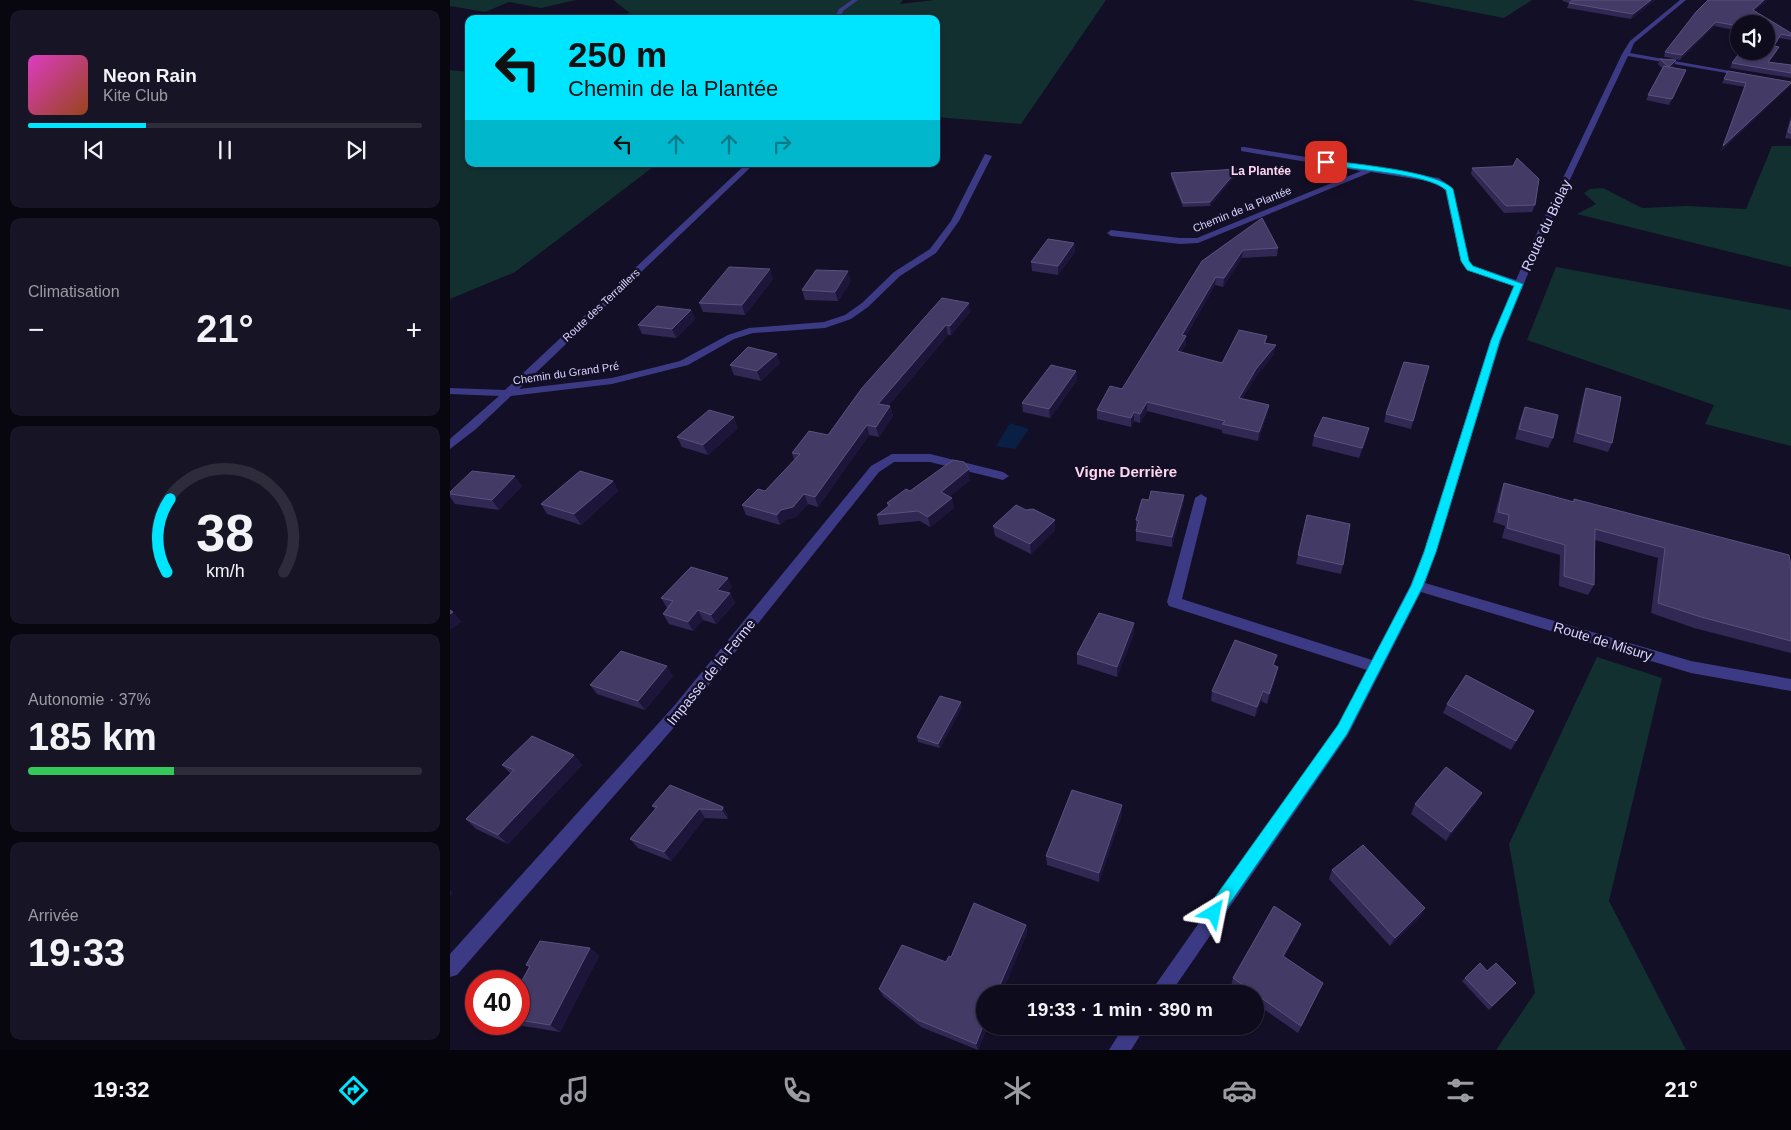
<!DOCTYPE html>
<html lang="fr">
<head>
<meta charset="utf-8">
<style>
  body { margin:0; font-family:Arial,sans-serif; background:#171425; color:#f1f3f6; height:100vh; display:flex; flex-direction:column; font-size:19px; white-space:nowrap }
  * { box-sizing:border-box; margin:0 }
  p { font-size:16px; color:#9b9ba3 }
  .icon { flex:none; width:28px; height:28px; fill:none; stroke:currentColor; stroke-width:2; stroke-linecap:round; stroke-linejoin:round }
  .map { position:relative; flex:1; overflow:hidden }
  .drawer { display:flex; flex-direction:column; gap:10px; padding:10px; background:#08060f; width:450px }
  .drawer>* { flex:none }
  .guide { position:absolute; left:15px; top:15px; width:475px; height:152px; border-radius:10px; box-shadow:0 1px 4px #0004,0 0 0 1px #2e2b3b; background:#00e5ff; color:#111; overflow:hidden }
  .buttons { position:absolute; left:1280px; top:15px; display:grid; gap:10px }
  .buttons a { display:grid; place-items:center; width:45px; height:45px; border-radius:50%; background:#0e0b1c; box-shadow:0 1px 4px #0004,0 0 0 1px #2e2b3b; font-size:25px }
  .speed { position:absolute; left:15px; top:970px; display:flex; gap:10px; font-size:25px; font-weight:700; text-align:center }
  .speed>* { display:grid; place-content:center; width:65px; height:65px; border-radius:50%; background:#0e0b1c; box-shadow:0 1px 4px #0004,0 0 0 1px #2e2b3b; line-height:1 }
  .speed .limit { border:8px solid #d22; background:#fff; color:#111 }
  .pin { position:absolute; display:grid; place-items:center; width:42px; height:42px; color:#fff; margin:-21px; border-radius:10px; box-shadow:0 2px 8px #0006 }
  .me { position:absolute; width:55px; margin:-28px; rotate:35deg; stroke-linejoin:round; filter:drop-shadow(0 0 4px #0008) }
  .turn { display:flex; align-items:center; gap:18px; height:105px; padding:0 20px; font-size:22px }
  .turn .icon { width:65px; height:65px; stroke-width:2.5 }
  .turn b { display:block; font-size:35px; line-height:42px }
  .lanes { display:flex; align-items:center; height:48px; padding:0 20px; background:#0003; justify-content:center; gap:25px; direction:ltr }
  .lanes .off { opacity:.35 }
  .big { font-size:38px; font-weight:800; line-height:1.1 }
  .drawer .tile { flex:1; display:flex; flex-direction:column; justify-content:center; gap:8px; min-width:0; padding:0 18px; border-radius:10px; background:#171425 }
  .drawer .dial { align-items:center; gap:0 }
  .dial svg { height:130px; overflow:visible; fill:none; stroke:#2e2b3b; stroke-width:7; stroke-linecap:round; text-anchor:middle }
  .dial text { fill:#f1f3f6; stroke:none }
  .song { display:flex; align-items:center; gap:15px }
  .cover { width:60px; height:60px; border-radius:8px; background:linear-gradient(135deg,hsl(310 70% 55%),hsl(20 70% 35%)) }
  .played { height:5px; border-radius:2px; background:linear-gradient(90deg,#00e5ff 30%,#2e2b3b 30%) }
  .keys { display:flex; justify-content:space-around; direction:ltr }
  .heat { display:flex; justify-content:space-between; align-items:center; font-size:28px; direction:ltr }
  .charge { height:8px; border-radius:4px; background:linear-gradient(90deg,#34c759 37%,#2e2b3b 0) }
  .trip { position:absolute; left:526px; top:985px; width:288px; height:50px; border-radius:25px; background:#0e0b1c; box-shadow:0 1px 4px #0004,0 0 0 1px #2e2b3b; font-weight:800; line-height:50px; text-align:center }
  .tabs { display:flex; height:80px; justify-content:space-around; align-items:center; background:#06040b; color:#9b9ba3 }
  .tabs .icon { width:35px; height:35px }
  .tabs .on { color:#00e5ff }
  .tabs b { font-size:22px; color:#f1f3f6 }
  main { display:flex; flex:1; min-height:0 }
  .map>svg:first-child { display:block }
  .green { fill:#12302f }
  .water { fill:#0a1f44 }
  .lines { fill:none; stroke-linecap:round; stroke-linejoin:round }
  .minor { fill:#3d3a85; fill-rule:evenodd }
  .wall { fill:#312854 }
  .shaded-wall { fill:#1d163a }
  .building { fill:#433a66; stroke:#5a527e }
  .route { fill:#00e5ff; stroke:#0095a6 }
  .labels { text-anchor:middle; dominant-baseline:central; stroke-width:5; stroke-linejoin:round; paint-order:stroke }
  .far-street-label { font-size:11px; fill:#d9d4ff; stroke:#130f26 }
  .far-neighbourhood-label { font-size:12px; font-weight:bold; fill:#ffd6f0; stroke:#130f26 }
  .street-label { font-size:14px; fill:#d9d4ff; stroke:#130f26 }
  .neighbourhood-label { font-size:15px; font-weight:bold; fill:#ffd6f0; stroke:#130f26 }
</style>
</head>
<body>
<main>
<section class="drawer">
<div class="tile">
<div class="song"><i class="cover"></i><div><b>Neon Rain</b><p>Kite Club</p></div></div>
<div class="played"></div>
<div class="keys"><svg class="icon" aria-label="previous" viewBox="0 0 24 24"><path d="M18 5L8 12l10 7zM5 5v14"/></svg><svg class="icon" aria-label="pause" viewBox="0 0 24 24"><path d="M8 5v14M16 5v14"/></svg><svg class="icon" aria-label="next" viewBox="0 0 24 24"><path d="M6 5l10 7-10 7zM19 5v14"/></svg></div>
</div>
<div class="tile"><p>Climatisation</p>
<div class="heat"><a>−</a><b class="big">21°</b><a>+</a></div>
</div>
<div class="tile dial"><svg viewBox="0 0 100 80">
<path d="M14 69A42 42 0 1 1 86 69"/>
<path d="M14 69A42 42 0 0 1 16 24" stroke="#00e5ff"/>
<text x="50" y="56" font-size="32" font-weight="700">38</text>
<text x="50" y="72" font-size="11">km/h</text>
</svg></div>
<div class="tile"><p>Autonomie · 37%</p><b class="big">185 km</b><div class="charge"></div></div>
<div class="tile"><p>Arrivée</p><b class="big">19:33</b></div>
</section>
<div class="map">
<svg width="1341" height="1050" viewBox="0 0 1341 1050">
  <rect width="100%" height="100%" fill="#130f26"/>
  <g class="green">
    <path d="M0 0H126L91 8 59 2 35 12 0 6Z"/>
    <path d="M163 0H453L450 4 484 0H656L571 124 486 117V19H149L180 13Z"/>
    <path d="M962 0H1082L1054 18Z"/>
    <path d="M0 70 19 72V164H207L65 272 0 299Z"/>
    <path d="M1322 146H1341V267L1127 214 1146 204 1134 193 1140 189 1153 188 1192 208 1237 206 1296 209Z"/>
    <path d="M1106 267 1341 310V446L1255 424 1264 405 1077 340Z"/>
    <path d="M1147 657 1212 678 1159 901 1236 1050H1046L1085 993 1059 844Z"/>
  </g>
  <path class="water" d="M560 423 579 429 565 449 546 446Z"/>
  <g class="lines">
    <g class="minor">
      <path d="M402 0H408L393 11 390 19H384L389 9Z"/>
      <path d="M1230 0H1236L1184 43 1180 53 1297 74 1294 76 1178 56 1093 237 1051 340 986 552 975 583 1241 661 1341 679V691L1241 673 971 592 898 735 720 994H699L888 725 917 670 719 606 717 602 745 498 751 494 757 498 732 599 922 660 960 586 974 552 1041 340 1064 286 1017 270 1011 261 995 190 984 182 921 172 748 243 730 244 661 236 657 233 661 230 730 238H747L911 171 791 151V147H794L989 178 1003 189 1019 261 1023 266 1066 280 1085 237 1172 54 1180 41Z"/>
      <path d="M535 154 542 156 509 221 486 253 450 276 418 307 401 319 375 328 303 333 284 339 238 365 162 384 61 396 26 429 0 449V439L49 396 0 394V388L55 390 296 164H304L69 389 162 378 230 361 278 335 299 328 374 322 395 315 412 303 444 272 480 249 501 221Z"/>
      <path d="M442 454H480L553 472 559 476 553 480 480 462H444L429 472 234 716 7 975 0 977V954L224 706 421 466Z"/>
      <path d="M674 1026H696L681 1050H659Z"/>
    </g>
  </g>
  <g class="wall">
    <path d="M1113 0H1205L1181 19 1117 8 1119 3 1112 1Z"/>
    <path d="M1317 0 1304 11 1341 33V40L1329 38 1324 46 1327 51 1319 62 1341 65V78L1280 68 1282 63 1316 24H1289V31L1264 26 1230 60 1214 57 1215 52 1246 12Z"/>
    <path d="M1210 59 1224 66 1222 68 1236 70 1219 105 1196 100 1212 68 1208 64Z"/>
    <path d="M1278 71 1341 82V84L1271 151 1295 87 1272 83Z"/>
    <path d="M1341 116V139L1335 138Z"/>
    <path d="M1022 168 1085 205 1082 212 1054 213 1021 174Z"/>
    <path d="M788 169 787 173 760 206 733 207 721 177V173Z"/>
    <path d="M812 218 828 248 827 256 792 258 773 287 765 285 736 336V345L731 352 772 363 817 336 816 343 824 354 805 378 792 399 819 405 817 414 808 441 772 433V430L697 411 690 423 684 421 681 427 647 419V410L672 389Z"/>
    <path d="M624 243 625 252 608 275 582 271 581 262Z"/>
    <path d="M323 279 295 315 253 312 249 303Z"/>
    <path d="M401 281 388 301 355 300 352 290Z"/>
    <path d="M492 298 520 312 501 335H498L438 406H440L443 416 429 437 419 435 368 507 358 504 346 517 335 520 330 525 296 515 292 505 315 491 344 460 342 453 378 435Z"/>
    <path d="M241 310 245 319 226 338 192 334 188 325Z"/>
    <path d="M330 363 311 381 284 375 280 365Z"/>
    <path d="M979 366 961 429 934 422 936 414Z"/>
    <path d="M626 371 627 380 600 418 573 412 572 403Z"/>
    <path d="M1136 388 1162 443 1158 452 1123 442 1133 397Z"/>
    <path d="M1075 407 1103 438 1098 448 1065 439 1071 417Z"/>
    <path d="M288 428 258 455 232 447 227 437Z"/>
    <path d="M864 436 917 438 909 458 862 446Z"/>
    <path d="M520 480 500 496 504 508 480 527 470 521 429 525 427 515 438 507 437 503 460 491Z"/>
    <path d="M163 481 168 491 131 525 97 514 91 504Z"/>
    <path d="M1054 483 1123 502 1124 499 1341 566V653L1244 628 1201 613 1208 558 1145 540 1144 585 1138 595 1109 586 1110 555 1052 538 1055 526 1043 522 1050 494Z"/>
    <path d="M72 486 49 510 5 504 0 497V492Z"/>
    <path d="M734 495 733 505 722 547 686 541V520L699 500Z"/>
    <path d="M576 510 605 520V530L581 554 545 536 543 526Z"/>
    <path d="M857 515 893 565 891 574 846 564Z"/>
    <path d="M282 587 277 593H280L285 603 266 624 253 620 243 631 219 624 213 614 218 608H217L211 598Z"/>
    <path d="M684 623V633L667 677 627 664V654Z"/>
    <path d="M825 666 828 667 826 677 817 704 811 701 805 717 761 701 762 691Z"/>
    <path d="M223 676 195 710 147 694 140 685Z"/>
    <path d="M997 704 1084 711 1061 750 993 713Z"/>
    <path d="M512 707 490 748 468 742 467 737Z"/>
    <path d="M124 755 132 765 58 844 26 829 16 819 61 774 52 765Z"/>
    <path d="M1027 802 996 841 961 814 965 804Z"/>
    <path d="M672 805V814L649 882 597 865 596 856Z"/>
    <path d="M202 806 273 807 278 816V819L255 818 221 861 188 848 180 839 205 809Z"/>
    <path d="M882 870 975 908 970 917 940 946 879 879Z"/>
    <path d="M851 924 848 932 834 957 873 983 848 1033 805 1003V994H792L781 986 783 978Z"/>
    <path d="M576 925 577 933 528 1050 471 1027 433 996 429 989 496 962 501 957Z"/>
    <path d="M140 948 149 956 110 1032 61 1024H69V986L79 967 76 965Z"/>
    <path d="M1037 971 1066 983 1039 1010 1012 981 1015 978Z"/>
  </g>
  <g class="shaded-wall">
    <path d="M1201 0H1205L1181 19 1183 14Z"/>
    <path d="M1314 0H1317L1301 14 1303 10Z"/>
    <path d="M1266 22 1264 26 1230 60 1232 55Z"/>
    <path d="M1226 60 1224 66 1217 73 1219 67Z"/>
    <path d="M1341 83 1340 86 1271 151 1273 146Z"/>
    <path d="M788 169 787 173 760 206V202Z"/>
    <path d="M624 243 625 252 608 275V266Z"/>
    <path d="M793 250 792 258 773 287 774 278Z"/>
    <path d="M320 269 323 279 295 315 292 305Z"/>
    <path d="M398 271 401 281 388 301 385 292Z"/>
    <path d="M766 277 765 285 731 344 732 335Z"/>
    <path d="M519 303 520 312 501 335 500 326Z"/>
    <path d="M241 310 245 319 226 338 222 329Z"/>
    <path d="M496 325 498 335 431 414 428 404Z"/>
    <path d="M736 336V345L727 360V351Z"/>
    <path d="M826 345 824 354 805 378 787 407 789 398 806 369Z"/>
    <path d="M327 354 330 363 311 381 307 371Z"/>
    <path d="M626 371 627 380 600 418 599 409Z"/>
    <path d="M697 402V411L690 423V414Z"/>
    <path d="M819 405 817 414 808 441 809 432Z"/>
    <path d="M440 406 443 416 429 437 426 427Z"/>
    <path d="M684 412V421L681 427V418Z"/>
    <path d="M284 417 288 428 258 455 253 445Z"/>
    <path d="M417 425 419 435 368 507 365 497Z"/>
    <path d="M919 428 917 438 909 458 912 448Z"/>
    <path d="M519 469 520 480 493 502 491 492Z"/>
    <path d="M65 476 72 486 49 510 42 500Z"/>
    <path d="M163 481 168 491 131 525 124 514Z"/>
    <path d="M354 494 358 504 346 517 335 520 330 525 327 515 331 510Z"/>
    <path d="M734 495 733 505 722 547V537Z"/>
    <path d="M502 498 504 508 480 527 478 517Z"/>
    <path d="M605 520V530L581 554 580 544Z"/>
    <path d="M278 578 282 587 272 599 267 590Z"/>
    <path d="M280 593 285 603 266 624 261 615Z"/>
    <path d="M248 610 253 620 243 631 238 622Z"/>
    <path d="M3 612 12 622 0 630V614Z"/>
    <path d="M684 623V633L667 677V667Z"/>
    <path d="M217 666 223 676 195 710 188 701Z"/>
    <path d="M828 667 826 677 817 704 819 694Z"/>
    <path d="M813 691 811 701 805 717 807 707Z"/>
    <path d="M511 702 512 707 490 748 488 744Z"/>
    <path d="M124 755 132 765 58 844 48 835Z"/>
    <path d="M1032 793 1027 802 996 841 1001 832Z"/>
    <path d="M672 805V814L649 882V873Z"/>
    <path d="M273 807 278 816V819L272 810Z"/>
    <path d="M249 809 255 818 221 861 214 852Z"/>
    <path d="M0 890 3 892 0 897Z"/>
    <path d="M975 908 970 917 940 946 945 938Z"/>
    <path d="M851 924 848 932 830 964 833 956Z"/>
    <path d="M576 925 577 933 552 994H546Z"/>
    <path d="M140 948 149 956 110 1032 100 1025Z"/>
    <path d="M535 1021V1026H538L528 1050 526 1044Z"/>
  </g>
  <g class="building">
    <path d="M1123 0H1201L1183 14 1119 3Z"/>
    <path d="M1258 0H1314L1303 10 1341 33V36L1331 34 1324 46 1329 47 1318 62 1341 65V73L1282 63 1291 51H1316V24H1289V26L1266 22 1232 55 1215 52 1246 12Z"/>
    <path d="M1210 59 1226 60 1219 67 1236 70 1222 99 1198 95 1214 66 1219 67Z"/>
    <path d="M1278 71 1341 82V83L1273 146 1296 83 1274 79Z"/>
    <path d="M1341 121V133L1338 132Z"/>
    <path d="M1067 158 1089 179 1085 205 1056 206 1022 168 1063 166Z"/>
    <path d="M788 169 760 202 733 203 721 173Z"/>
    <path d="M812 218 828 248 793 250 774 278 766 277 732 335 736 336 727 351 772 363 789 330 817 336 814 343 826 345 806 369 789 398 819 405 809 432 772 424 775 421 697 402 690 414 684 412 681 418 647 410 660 386 672 389 752 261Z"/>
    <path d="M598 239 624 243 608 266 581 262Z"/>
    <path d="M279 267 320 269 292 305 249 303Z"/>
    <path d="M366 270 398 271 385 292 352 290Z"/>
    <path d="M492 298 519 303 500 326 496 325 428 404 440 406 426 427 417 425 365 497 354 494 343 507 331 510 327 515 292 505 308 489 315 491 350 454 342 453 359 431 378 435 412 388Z"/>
    <path d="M207 306 241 310 222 329 188 325Z"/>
    <path d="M298 347 327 354 307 371 280 365Z"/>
    <path d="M954 362 979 366 963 421 936 414Z"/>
    <path d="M601 365 626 371 599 409 572 403Z"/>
    <path d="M1136 388 1171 397 1162 443 1127 433Z"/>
    <path d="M1075 407 1108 415 1103 438 1069 429Z"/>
    <path d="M259 410 284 417 253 445 227 437Z"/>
    <path d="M873 417 919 428 912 448 864 436Z"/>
    <path d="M503 460 514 462 519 469 491 492 502 498 478 517 468 511 427 515 440 505 437 503 456 489 460 491Z"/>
    <path d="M22 471 65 476 42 500 0 494V492Z"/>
    <path d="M130 471 163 481 124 514 91 504Z"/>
    <path d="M1054 483 1124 502V499L1339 555 1341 566V641L1251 617 1208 603 1215 548 1145 529 1144 585 1114 576 1115 545 1057 528 1059 515 1048 512Z"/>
    <path d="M701 491 734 495 722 537 686 531 689 521 686 520 692 499 699 500Z"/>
    <path d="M566 505 576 510 583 509 605 520 580 544 543 526Z"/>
    <path d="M857 515 900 524 893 565 848 555Z"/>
    <path d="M241 567 278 578 267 590 280 593 261 615 248 610 238 622 213 614 223 601 211 598Z"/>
    <path d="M0 610 3 612 0 614Z"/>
    <path d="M649 613 684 623 667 667 627 654Z"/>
    <path d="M785 640 827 655 823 665 828 667 819 694 813 691 807 707 762 691Z"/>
    <path d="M171 651 217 666 188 701 140 685Z"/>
    <path d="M1016 675 1084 711 1066 741 997 704Z"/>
    <path d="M490 696 511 702 488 744 467 737Z"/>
    <path d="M82 736 124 755 48 835 16 819 64 770 52 765Z"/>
    <path d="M996 767 1032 793 1001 832 965 804Z"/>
    <path d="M220 785 273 807 272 810 249 809 214 852 180 839 207 807 202 806Z"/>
    <path d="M622 790 672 805 649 873 596 856Z"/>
    <path d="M913 845 975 908 945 938 882 870Z"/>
    <path d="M524 903 576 925 546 994H535V1021L526 1044 468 1020 429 989 452 945 496 962 499 956 501 957Z"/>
    <path d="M824 906 851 924 833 956 873 983 851 1026 783 978Z"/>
    <path d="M90 941 140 948 100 1025 69 1020V986L80 966 76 965Z"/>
    <path d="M1030 963 1037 971 1046 963 1066 983 1042 1006 1015 978Z"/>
  </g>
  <path class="route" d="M876 160C903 164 987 171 1003 189L1019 261 1023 266 1073 284 1050 340 986 552 973 586 897 734 769 919 764 921 758 919 755 913 758 907 888 725 961 586 974 552 1041 340 1064 286 1017 270 1011 261 996 190C977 173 902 170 874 164Z"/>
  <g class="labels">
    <g class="far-street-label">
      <text transform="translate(792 209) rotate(-22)">Chemin de la Plantée</text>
      <text transform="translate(151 305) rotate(-43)">Route des Terraillers</text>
      <text transform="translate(116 373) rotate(-8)">Chemin du Grand Pré</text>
    </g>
    <g class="far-neighbourhood-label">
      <text x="811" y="171">La Plantée</text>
    </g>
    <g class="street-label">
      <text transform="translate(1096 225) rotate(-65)">Route du Biolay</text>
      <text transform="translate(1153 641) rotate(17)">Route de Misury</text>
      <text transform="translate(261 672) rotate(-51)">Impasse de la Ferme</text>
    </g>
    <g class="neighbourhood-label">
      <text x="676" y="471">Vigne Derrière</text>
    </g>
  </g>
</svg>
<div class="buttons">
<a><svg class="icon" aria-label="sound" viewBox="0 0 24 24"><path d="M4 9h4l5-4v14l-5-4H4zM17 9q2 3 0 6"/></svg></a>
</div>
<div class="speed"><div class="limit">40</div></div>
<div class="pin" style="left:876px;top:162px;background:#d93025"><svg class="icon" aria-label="arrive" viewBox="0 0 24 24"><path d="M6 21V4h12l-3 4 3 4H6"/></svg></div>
<svg class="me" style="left:764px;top:913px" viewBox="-20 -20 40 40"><path d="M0-17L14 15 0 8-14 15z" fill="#00e5ff" stroke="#fff" stroke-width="4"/></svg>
<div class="trip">19:33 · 1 min · 390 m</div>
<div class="guide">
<div class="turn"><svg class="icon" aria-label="left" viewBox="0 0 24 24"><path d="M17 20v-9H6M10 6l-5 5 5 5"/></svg><div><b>250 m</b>Chemin de la Plantée</div></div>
<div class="lanes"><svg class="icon" aria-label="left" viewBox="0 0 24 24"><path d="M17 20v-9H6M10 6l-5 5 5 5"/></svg><svg class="icon off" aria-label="ahead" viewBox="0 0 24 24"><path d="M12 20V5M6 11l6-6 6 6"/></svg><svg class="icon off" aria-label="ahead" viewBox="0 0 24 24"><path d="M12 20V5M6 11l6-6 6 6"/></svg><svg class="icon off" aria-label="right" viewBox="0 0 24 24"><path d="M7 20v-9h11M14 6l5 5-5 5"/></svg></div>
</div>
</div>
</main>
<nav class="tabs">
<b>19:32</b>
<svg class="icon on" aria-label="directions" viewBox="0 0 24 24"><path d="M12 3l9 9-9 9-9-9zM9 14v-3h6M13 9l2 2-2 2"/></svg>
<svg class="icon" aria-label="music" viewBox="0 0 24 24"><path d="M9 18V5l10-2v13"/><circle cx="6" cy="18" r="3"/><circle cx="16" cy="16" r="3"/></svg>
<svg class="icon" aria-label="phone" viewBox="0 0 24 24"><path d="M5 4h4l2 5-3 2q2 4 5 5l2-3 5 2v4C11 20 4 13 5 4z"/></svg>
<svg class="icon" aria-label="climate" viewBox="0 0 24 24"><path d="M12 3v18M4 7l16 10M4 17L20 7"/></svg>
<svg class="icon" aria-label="car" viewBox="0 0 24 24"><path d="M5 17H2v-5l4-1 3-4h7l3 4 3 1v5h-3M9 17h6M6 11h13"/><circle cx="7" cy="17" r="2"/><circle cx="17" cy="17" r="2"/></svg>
<svg class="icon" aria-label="filters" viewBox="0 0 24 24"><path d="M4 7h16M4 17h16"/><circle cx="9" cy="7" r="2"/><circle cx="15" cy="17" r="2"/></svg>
<b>21°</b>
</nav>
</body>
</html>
